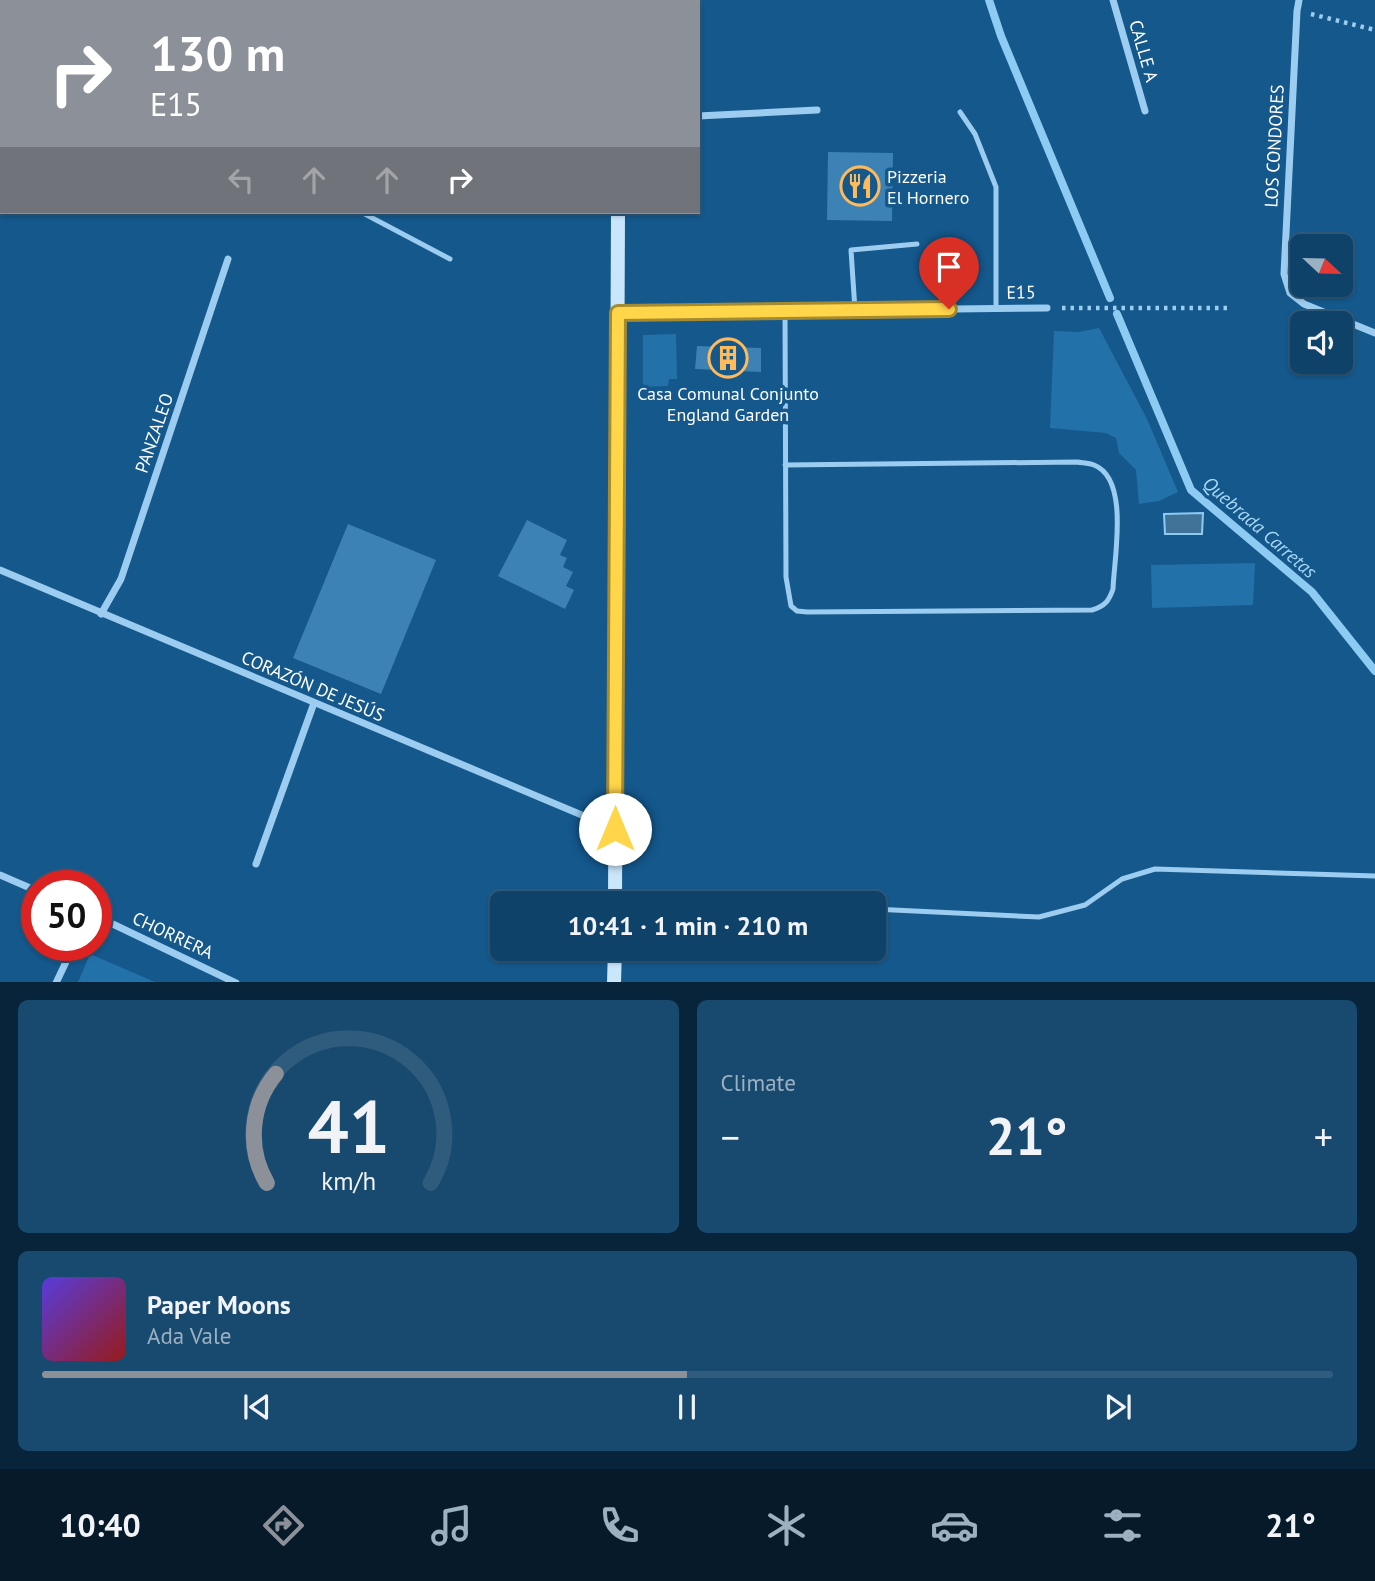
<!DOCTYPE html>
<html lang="en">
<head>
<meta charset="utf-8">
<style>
  body { margin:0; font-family:"PT Sans",sans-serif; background:#18496f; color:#f1f3f6; height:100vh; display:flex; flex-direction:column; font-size:26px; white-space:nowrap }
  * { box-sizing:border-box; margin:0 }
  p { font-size:23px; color:#9bb0c0 }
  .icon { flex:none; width:38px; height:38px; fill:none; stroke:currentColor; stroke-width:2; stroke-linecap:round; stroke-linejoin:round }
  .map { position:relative; height:982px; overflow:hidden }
  .details { display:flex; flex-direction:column; gap:18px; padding:18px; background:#08243a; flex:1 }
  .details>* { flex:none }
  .top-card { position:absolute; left:0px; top:0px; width:700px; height:214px; box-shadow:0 2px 5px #0004,0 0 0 2px #2f5b7d; background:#8c9099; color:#fff; overflow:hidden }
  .needle { width:46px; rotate:112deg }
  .buttons { position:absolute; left:1290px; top:234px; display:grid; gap:14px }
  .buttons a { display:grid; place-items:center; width:63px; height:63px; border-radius:10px; background:#0f4269; box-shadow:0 2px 5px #0004,0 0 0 2px #2f5b7d; font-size:35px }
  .speed { position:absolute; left:21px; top:870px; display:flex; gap:14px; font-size:35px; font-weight:700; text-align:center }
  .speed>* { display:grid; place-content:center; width:91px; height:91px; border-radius:50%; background:#0f4269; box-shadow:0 2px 5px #0004,0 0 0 2px #2f5b7d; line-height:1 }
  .speed .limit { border:10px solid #d22; background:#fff; color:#111 }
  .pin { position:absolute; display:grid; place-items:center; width:60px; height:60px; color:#fff; margin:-72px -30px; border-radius:50% 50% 50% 0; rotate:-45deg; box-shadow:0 0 7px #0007 }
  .pin .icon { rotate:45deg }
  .me { position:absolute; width:77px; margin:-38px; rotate:0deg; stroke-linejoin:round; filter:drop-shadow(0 0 5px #0008) }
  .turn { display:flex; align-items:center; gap:24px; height:147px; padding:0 35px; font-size:32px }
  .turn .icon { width:91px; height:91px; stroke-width:2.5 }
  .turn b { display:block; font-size:49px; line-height:60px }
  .lanes { display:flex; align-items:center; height:66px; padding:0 35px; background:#0003; justify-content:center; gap:35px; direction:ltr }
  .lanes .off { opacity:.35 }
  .big { font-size:52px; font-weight:800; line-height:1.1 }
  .details .tile { flex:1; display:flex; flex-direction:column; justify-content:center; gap:10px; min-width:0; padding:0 24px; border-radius:10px; background:#18496f }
  .details .dial { align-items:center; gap:0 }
  .dial svg { height:182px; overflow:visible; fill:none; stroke:#2f5b7d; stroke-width:7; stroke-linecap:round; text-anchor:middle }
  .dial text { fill:#f1f3f6; stroke:none }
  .song { display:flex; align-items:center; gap:21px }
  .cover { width:84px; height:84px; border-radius:10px; background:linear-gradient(135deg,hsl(250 70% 55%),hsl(0 70% 35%)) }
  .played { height:7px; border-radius:4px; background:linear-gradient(90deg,#8c9099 50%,#2f5b7d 50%) }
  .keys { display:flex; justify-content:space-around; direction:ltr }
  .heat { display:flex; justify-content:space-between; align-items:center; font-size:38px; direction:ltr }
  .details .tiles { flex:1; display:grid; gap:18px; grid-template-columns:1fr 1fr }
  .tile:last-child { grid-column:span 2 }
  .trip { position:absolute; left:490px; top:891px; width:396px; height:70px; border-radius:10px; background:#0f4269; box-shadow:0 2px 5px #0004,0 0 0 2px #2f5b7d; font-weight:800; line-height:70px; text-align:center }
  .dock { display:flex; height:112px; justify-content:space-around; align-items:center; background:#061a2a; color:#9bb0c0 }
  .dock .icon { width:49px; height:49px }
  .dock .current { color:#8c9099 }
  .dock b { font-size:32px; color:#f1f3f6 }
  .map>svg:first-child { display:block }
  .green { fill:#2371a9 }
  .water { fill:#417399; stroke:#8ecbf3; stroke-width:2 }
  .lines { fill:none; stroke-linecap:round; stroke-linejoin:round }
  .stream { stroke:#8ecbf3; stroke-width:8 }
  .building { fill:#3c82b5 }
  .path { stroke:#9ccdf0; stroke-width:4.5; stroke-dasharray:3.5 5; stroke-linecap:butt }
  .lane { stroke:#9ccdf0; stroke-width:5 }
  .street { stroke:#9ccdf0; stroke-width:7 }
  .secondary { stroke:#cae6fb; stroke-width:14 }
  .route-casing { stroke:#a68a30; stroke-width:18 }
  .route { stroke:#ffd54a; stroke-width:12 }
  .labels { text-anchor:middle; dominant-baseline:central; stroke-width:7; stroke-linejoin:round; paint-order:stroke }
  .street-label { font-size:18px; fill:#fff; stroke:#14588c }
  .poi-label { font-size:18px; fill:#fff; stroke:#14588c; text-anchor:start }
  .water-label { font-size:19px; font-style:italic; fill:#a8d7f7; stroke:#14588c }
</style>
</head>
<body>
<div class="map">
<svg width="1375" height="983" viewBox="0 0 1375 983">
  <rect width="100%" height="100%" fill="#14588c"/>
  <g class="green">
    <path d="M1099 328 1147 419 1178 492 1159 501 1139 504 1136 470 1119 453 1116 438 1106 433 1050 428 1054 331 1079 332Z"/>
    <path d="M676 334 677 379H669L668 386 643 387V335Z"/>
    <path d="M1255 563 1253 605 1152 608 1151 565Z"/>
    <path d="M90 954 155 982H78Z"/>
  </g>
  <path class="water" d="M1203 513 1202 534H1165L1164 514Z"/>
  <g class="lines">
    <g class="stream">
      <path d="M989 0 1001 36 1110 298"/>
      <path d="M1117 314 1191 490 1312 592 1375 671"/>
    </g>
  </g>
  <g class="building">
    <path d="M828 152 893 153 892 221 827 220Z"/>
    <path d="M697 346 761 348V372L695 369Z"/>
    <path d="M527 520 567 540 560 555 567 558 563 567 573 572 566 586 574 590 565 609 498 576Z"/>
    <path d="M348 524 436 560 381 694 293 658Z"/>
  </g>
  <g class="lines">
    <g class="path">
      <path d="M1311 14 1375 30"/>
      <path d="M1062 308H1229"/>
    </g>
    <g class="lane">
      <path d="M960 112 975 134 996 187V308"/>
      <path d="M361 212 450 259"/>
      <path d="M785 310 786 577 791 606 797 611 807 612 1092 610C1105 606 1109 601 1113 589 1114 558 1130 479 1094 465 1089 463 1082 463 1077 462L785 465"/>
      <path d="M855 310 851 250 917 244"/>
      <path d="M743 903H754"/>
      <path d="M873 909 1039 917 1085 905 1122 879 1155 869 1375 876"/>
    </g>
    <g class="street">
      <path d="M243 0 245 2"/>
      <path d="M1113 0 1145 111"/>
      <path d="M1299 0 1297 11 1284 274 1290 293 1304 304 1375 333"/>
      <path d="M698 116 817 110"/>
      <path d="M618 313 1047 308"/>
      <path d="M0 570 615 829"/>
      <path d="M101 614 121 579 228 259"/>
      <path d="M256 864 314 703"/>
      <path d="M0 875 37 891"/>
      <path d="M96 916 236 983"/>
      <path d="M56 983 74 945"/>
    </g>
    <g class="secondary">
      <path d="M619 2V0"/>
      <path d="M615 903 618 212"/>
      <path d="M614 983 615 948"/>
    </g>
  </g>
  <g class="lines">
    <g class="route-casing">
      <path id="route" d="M615 829 618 313 949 309"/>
    </g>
    <use href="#route" class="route"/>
  </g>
  <defs>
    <g id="restaurant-ring" transform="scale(2.0125)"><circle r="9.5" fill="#14588c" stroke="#ffba5b" stroke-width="1.5"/><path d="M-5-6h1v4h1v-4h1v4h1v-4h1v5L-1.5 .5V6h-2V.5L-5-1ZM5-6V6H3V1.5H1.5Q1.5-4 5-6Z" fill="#ffba5b"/></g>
    <g id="building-ring" transform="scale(2.0125)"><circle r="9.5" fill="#14588c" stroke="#ffba5b" stroke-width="1.5"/><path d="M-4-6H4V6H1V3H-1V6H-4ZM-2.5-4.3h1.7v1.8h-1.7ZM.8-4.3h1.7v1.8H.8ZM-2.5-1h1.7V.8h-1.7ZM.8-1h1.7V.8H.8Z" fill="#ffba5b"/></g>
  </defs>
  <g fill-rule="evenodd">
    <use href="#restaurant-ring" x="860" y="186"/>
    <use href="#building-ring" x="728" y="358"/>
  </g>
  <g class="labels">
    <g class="street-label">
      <text transform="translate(1144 51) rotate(74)">CALLE A</text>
      <text transform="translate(1274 146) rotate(-87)">LOS CONDORES</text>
      <text transform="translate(1021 292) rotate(-1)">E15</text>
      <text transform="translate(154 433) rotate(-71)">PANZALEO</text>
      <text transform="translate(313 686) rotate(23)">CORAZÓN DE JESÚS</text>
      <text transform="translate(173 935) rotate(25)">CHORRERA</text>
    </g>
    <g class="poi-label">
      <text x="887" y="176">Pizzeria<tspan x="887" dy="21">El Hornero</tspan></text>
      <text x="728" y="393" text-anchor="middle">Casa Comunal Conjunto<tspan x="728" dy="21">England Garden</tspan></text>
    </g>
    <g class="water-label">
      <text transform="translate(1260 527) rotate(41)">Quebrada Carretas</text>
    </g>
  </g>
</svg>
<div class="buttons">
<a><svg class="needle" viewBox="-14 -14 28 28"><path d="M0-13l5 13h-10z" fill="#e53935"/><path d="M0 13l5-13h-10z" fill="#9bb0c0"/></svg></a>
<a><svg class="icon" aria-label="sound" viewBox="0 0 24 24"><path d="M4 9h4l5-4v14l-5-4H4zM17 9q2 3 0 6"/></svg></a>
</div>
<div class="speed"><div class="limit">50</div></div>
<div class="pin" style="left:949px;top:309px;background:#d93025"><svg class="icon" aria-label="arrive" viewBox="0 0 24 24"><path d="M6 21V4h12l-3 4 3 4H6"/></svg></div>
<svg class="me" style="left:615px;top:829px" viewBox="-20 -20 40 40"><circle r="19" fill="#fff"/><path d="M0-13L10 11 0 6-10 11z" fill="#ffd54a"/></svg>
<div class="trip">10:41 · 1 min · 210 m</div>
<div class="top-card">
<div class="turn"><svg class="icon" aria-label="right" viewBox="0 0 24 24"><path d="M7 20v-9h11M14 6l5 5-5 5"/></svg><div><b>130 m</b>E15</div></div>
<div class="lanes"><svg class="icon off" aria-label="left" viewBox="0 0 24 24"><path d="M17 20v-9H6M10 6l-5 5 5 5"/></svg><svg class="icon off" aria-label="ahead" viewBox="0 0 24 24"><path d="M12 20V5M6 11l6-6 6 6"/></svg><svg class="icon off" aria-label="ahead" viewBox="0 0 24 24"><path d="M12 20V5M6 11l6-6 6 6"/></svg><svg class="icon" aria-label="right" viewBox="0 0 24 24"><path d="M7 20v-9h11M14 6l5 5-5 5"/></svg></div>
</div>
</div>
<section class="details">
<div class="tiles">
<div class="tile dial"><svg viewBox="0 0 100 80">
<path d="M14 69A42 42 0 1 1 86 69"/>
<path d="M14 69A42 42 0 0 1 18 21" stroke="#8c9099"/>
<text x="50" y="56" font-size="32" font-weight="700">41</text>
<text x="50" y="72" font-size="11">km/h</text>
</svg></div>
<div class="tile"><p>Climate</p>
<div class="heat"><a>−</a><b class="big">21°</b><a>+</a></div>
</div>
<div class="tile">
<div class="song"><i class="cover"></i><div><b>Paper Moons</b><p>Ada Vale</p></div></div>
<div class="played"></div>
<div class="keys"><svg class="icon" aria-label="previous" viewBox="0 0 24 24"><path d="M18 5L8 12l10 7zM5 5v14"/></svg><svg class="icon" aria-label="pause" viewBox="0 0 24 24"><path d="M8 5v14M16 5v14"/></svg><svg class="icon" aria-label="next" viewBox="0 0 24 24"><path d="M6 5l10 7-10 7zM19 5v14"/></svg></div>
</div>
</div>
</section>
<nav class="dock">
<b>10:40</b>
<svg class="icon current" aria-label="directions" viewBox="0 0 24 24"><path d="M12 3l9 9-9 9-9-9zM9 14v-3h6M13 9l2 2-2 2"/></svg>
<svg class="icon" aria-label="music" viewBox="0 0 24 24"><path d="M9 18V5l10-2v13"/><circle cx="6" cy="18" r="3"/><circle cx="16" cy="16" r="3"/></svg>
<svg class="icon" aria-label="phone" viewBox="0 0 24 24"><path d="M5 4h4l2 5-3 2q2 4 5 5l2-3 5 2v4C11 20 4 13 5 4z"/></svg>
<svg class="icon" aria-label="climate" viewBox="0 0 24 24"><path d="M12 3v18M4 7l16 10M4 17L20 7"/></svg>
<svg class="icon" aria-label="car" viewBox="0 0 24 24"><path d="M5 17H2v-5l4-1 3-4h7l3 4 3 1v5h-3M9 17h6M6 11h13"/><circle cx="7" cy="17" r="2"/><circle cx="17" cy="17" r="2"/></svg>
<svg class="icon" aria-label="filters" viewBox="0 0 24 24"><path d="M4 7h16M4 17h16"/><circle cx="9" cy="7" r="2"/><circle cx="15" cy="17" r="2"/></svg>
<b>21°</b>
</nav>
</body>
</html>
